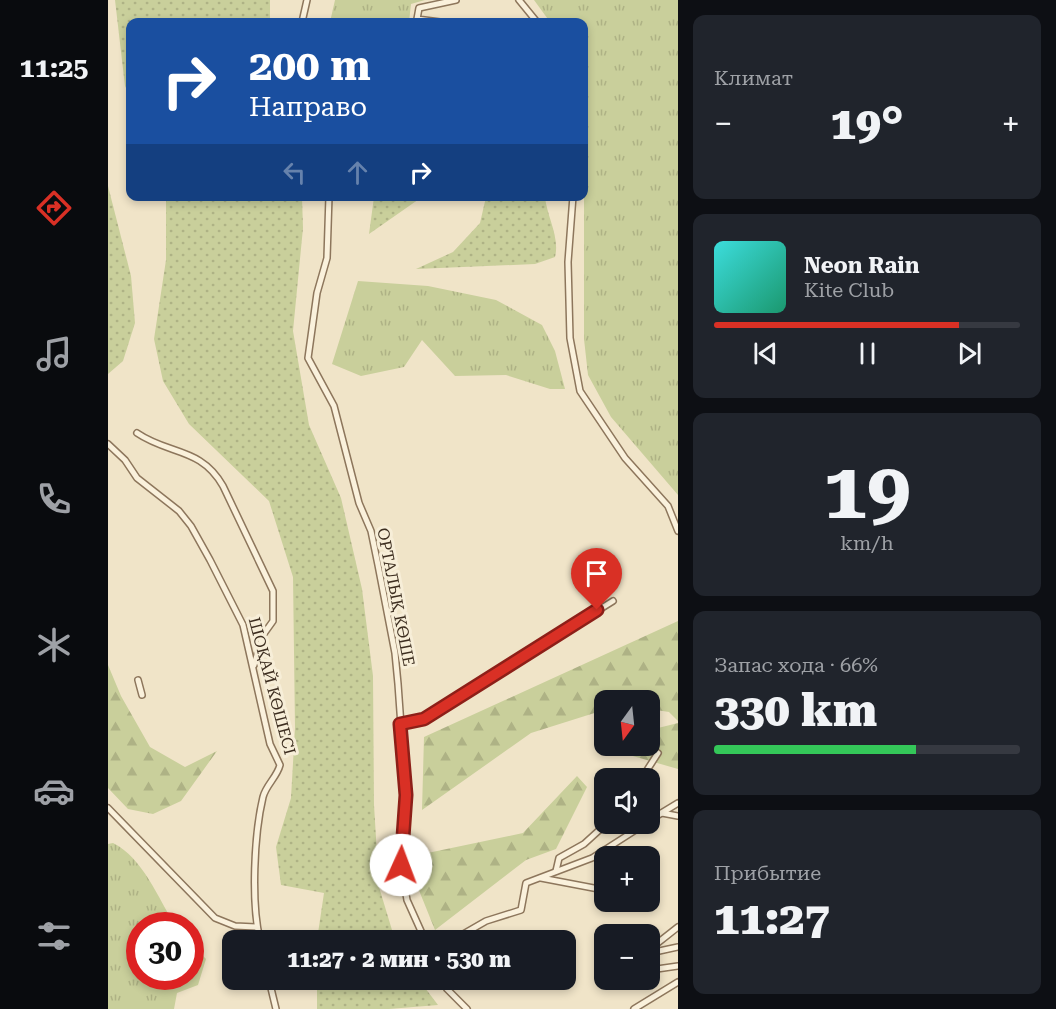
<!DOCTYPE html>
<html lang="ru">
<head>
<meta charset="utf-8">
<style>
  body { margin:0; font-family:"Roboto Serif",serif; background:#20242c; color:#f1f3f6; height:100vh; display:flex; flex-direction:column; font-size:22px; white-space:nowrap }
  * { box-sizing:border-box; margin:0 }
  p { font-size:20px; color:#9ea1a6 }
  .icon { flex:none; width:33px; height:33px; fill:none; stroke:currentColor; stroke-width:2; stroke-linecap:round; stroke-linejoin:round }
  .map { position:relative; flex:1; overflow:hidden }
  .drawer { display:flex; flex-direction:column; gap:15px; padding:15px; background:#0d0f14; width:378px }
  .drawer>* { flex:none }
  .hud { position:absolute; left:18px; top:18px; width:462px; height:183px; border-radius:12px; box-shadow:0 3px 9px #0003; background:#1a4fa0; color:#fff; overflow:hidden }
  .needle { width:39px; rotate:195deg }
  .controls { position:absolute; left:486px; top:690px; display:grid; gap:12px }
  .controls a { display:grid; place-items:center; width:66px; height:66px; border-radius:12px; background:#171b24; box-shadow:0 3px 9px #0003; font-size:30px }
  .speed { position:absolute; left:18px; top:912px; display:flex; gap:12px; font-size:30px; font-weight:700; text-align:center }
  .speed>* { display:grid; place-content:center; width:78px; height:78px; border-radius:50%; background:#171b24; box-shadow:0 3px 9px #0003; line-height:1 }
  .speed .limit { border:9px solid #d22; background:#fff; color:#111 }
  .pin { position:absolute; display:grid; place-items:center; width:51px; height:51px; color:#fff; margin:-62px -26px; border-radius:50% 50% 50% 0; rotate:-45deg; box-shadow:0 0 6px #0007 }
  .pin .icon { rotate:45deg }
  .me { position:absolute; width:66px; margin:-33px; rotate:2deg; stroke-linejoin:round; filter:drop-shadow(0 0 4px #0008) }
  .turn { display:flex; align-items:center; gap:21px; height:126px; padding:0 24px; font-size:27px }
  .turn .icon { width:78px; height:78px; stroke-width:2.5 }
  .turn b { display:block; font-size:42px; line-height:51px }
  .lanes { display:flex; align-items:center; height:57px; padding:0 24px; background:#0003; justify-content:center; gap:30px; direction:ltr }
  .lanes .off { opacity:.35 }
  .big { font-size:45px; font-weight:800; line-height:1.1 }
  .drawer .widget { flex:1; display:flex; flex-direction:column; justify-content:center; gap:9px; min-width:0; padding:0 21px; border-radius:12px; background:#20242c }
  .drawer .dial { align-items:center; gap:0 }
  .dial b { font-size:78px; line-height:1 }
  .song { display:flex; align-items:center; gap:18px }
  .cover { width:72px; height:72px; border-radius:9px; background:linear-gradient(135deg,hsl(180 70% 55%),hsl(160 70% 35%)) }
  .played { height:6px; border-radius:3px; background:linear-gradient(90deg,#d93025 80%,#363941 80%) }
  .keys { display:flex; justify-content:space-around; direction:ltr }
  .heat { display:flex; justify-content:space-between; align-items:center; font-size:33px; direction:ltr }
  .charge { height:9px; border-radius:4px; background:linear-gradient(90deg,#34c759 66%,#363941 0) }
  .trip { position:absolute; left:114px; top:930px; width:354px; height:60px; border-radius:12px; background:#171b24; box-shadow:0 3px 9px #0003; font-weight:800; line-height:60px; text-align:center }
  main { display:flex; flex:1; min-height:0 }
  .dock { display:flex; flex-direction:column; width:108px; justify-content:space-around; align-items:center; background:#090b0e; color:#9ea1a6 }
  .dock .icon { width:42px; height:42px }
  .dock .current { color:#d93025 }
  .dock b { font-size:27px; color:#f1f3f6 }
  .map>svg:first-child { display:block }
  .grass { fill:url(#grass-tufts) }
  .forest { fill:url(#forest-firs) }
  .park { fill:url(#park-dots) }
  .lines { fill:none; stroke-linecap:round; stroke-linejoin:round }
  .minor-casing { stroke:#8d765c; stroke-width:8 }
  .minor { stroke:#faf1dc; stroke-width:5 }
  .route-casing { stroke:#8d1f18; stroke-width:15 }
  .route { stroke:#d93025; stroke-width:10 }
  .labels { text-anchor:middle; dominant-baseline:central; stroke-width:6; stroke-linejoin:round; paint-order:stroke }
  .street-label { font-size:16px; fill:#3d2e20; stroke:#f7eed8 }
</style>
</head>
<body>
<main>
<nav class="dock">
<b>11:25</b>
<svg class="icon current" aria-label="directions" viewBox="0 0 24 24"><path d="M12 3l9 9-9 9-9-9zM9 14v-3h6M13 9l2 2-2 2"/></svg>
<svg class="icon" aria-label="music" viewBox="0 0 24 24"><path d="M9 18V5l10-2v13"/><circle cx="6" cy="18" r="3"/><circle cx="16" cy="16" r="3"/></svg>
<svg class="icon" aria-label="phone" viewBox="0 0 24 24"><path d="M5 4h4l2 5-3 2q2 4 5 5l2-3 5 2v4C11 20 4 13 5 4z"/></svg>
<svg class="icon" aria-label="climate" viewBox="0 0 24 24"><path d="M12 3v18M4 7l16 10M4 17L20 7"/></svg>
<svg class="icon" aria-label="car" viewBox="0 0 24 24"><path d="M5 17H2v-5l4-1 3-4h7l3 4 3 1v5h-3M9 17h6M6 11h13"/><circle cx="7" cy="17" r="2"/><circle cx="17" cy="17" r="2"/></svg>
<svg class="icon" aria-label="filters" viewBox="0 0 24 24"><path d="M4 7h16M4 17h16"/><circle cx="9" cy="7" r="2"/><circle cx="15" cy="17" r="2"/></svg>
</nav>
<div class="map">
<svg width="570" height="1009" viewBox="0 0 570 1009">
  <defs>
    <pattern id="grass-tufts" width="24" height="20" patternUnits="userSpaceOnUse" patternTransform="scale(1.5)"><rect width="24" height="20" fill="#c9cf9b"/><path d="M3 7l-1-3M5 7V3M7 7l1-3M15 17l-1-3M17 17v-4M19 17l1-3" fill="none" stroke="#aeb285"/></pattern>
    <pattern id="forest-firs" width="22" height="20" patternUnits="userSpaceOnUse" patternTransform="scale(1.5)"><rect width="22" height="20" fill="#c9cf9b"/><path d="M5 1l3.5 6h-7zM16 11l3.5 6h-7z" fill="#aeb285"/></pattern>
    <pattern id="park-dots" width="8" height="8" patternUnits="userSpaceOnUse" patternTransform="scale(1.5)"><rect width="8" height="8" fill="#c9cf9b"/><path d="M2 2h.1M6 6h.1" fill="none" stroke="#aeb285" stroke-width="1.8" stroke-linecap="round"/></pattern>
  </defs>
  <rect width="100%" height="100%" fill="#f0e4c8"/>
  <g class="grass">
    <path d="M227 0H317L303 4 301 22H222Z"/>
    <path d="M426 0H570V495L503 417 480 375 476 339V22H442Z"/>
    <path d="M250 281 320 286 388 300 434 325 447 351 457 389H442L398 375 347 376 314 340 296 367 253 376 224 364Z"/>
    <path d="M5 843C35 858 50 898 67 925L32 926V976H82L83 943 98 959 90 985 69 993 66 1009H0V844Z"/>
  </g>
  <g class="forest">
    <path d="M570 621V721L561 712 542 709V700H496V710L423 733 314 810 316 737Z"/>
    <path d="M0 665 13 696 42 747 77 767 109 751 73 801 45 814 20 809 0 788Z"/>
    <path d="M570 723V769L497 748 502 746H542V730Z"/>
    <path d="M469 776 479 787 448 849 418 860 327 930 302 868 310 855 415 833Z"/>
  </g>
  <g class="park">
    <path d="M7 0H162V22H22V96L17 86Z"/>
    <path d="M0 186 23 276 27 323 15 361 0 374Z"/>
    <path d="M58 197H194L195 228 185 331 201 425 233 498 254 589 265 676 266 805 271 887 287 940H209L216 893 173 885 168 847 183 798 187 728 185 577 161 501 81 424 55 381 46 339 58 260Z"/>
    <path d="M266 197V196L314 197 261 234Z"/>
    <path d="M378 197H437C439 217 452 237 447 257L427 264 308 269 345 252 372 223Z"/>
    <path d="M209 980H311L330 1005 281 1009H209Z"/>
  </g>
  <g class="lines">
    <g class="minor-casing">
      <g id="minor">
        <path d="M411 0 429 22"/>
        <path d="M194 22 199 0"/>
        <path d="M332 22 309 19 311 8 348 0"/>
        <path d="M221 196 219 258 209 293 200 358 226 406 251 503 263 531 270 565 287 653 290 684 298 795 293 865 299 900 317 940"/>
        <path d="M465 196 460 262 462 338 472 391 517 458 560 506 570 531"/>
        <path d="M29 433C61 455 93 447 115 486L165 591V621L155 635 146 665"/>
        <path d="M0 444 17 460 29 478 71 511 83 526 102 560 135 625 162 744 172 765C169 777 158 785 155 797 146 835 143 903 152 940"/>
        <path d="M30 680 34 695"/>
        <path d="M292 724 316 719 505 601"/>
        <path d="M534 778 550 753"/>
        <path d="M0 808 107 918 127 926 148 927"/>
        <path d="M554 813 570 816"/>
        <path d="M542 820 570 803"/>
        <path d="M448 871 451 858 476 844 498 824"/>
        <path d="M433 878 496 890"/>
        <path d="M345 940 378 921 413 910 418 883 484 858 537 824"/>
        <path d="M542 949 570 927"/>
        <path d="M542 953 570 947"/>
        <path d="M542 970 570 966"/>
        <path d="M161 980 168 1009"/>
        <path d="M334 980 339 989 359 1009"/>
        <path d="M526 1009 570 982"/>
      </g>
    </g>
    <use href="#minor" class="minor"/>
  </g>
  <g class="lines">
    <g class="route-casing">
      <path id="route" d="M293 865 298 795 292 724 316 719 489 610"/>
    </g>
    <use href="#route" class="route"/>
  </g>
  <g class="labels">
    <g class="street-label">
      <text transform="translate(288 597) rotate(79)">ОРТАЛЫҚ КӨШЕ</text>
      <text transform="translate(164 686) rotate(75)">ШОҚАЙ КӨШЕСІ</text>
    </g>
  </g>
</svg>
<div class="controls">
<a><svg class="needle" viewBox="-14 -14 28 28"><path d="M0-13l5 13h-10z" fill="#e53935"/><path d="M0 13l5-13h-10z" fill="#9ea1a6"/></svg></a>
<a><svg class="icon" aria-label="sound" viewBox="0 0 24 24"><path d="M4 9h4l5-4v14l-5-4H4zM17 9q2 3 0 6"/></svg></a>
<a>+</a>
<a>−</a>
</div>
<div class="speed"><div class="limit">30</div></div>
<div class="pin" style="left:489px;top:610px;background:#d93025"><svg class="icon" aria-label="arrive" viewBox="0 0 24 24"><path d="M6 21V4h12l-3 4 3 4H6"/></svg></div>
<svg class="me" style="left:293px;top:865px" viewBox="-20 -20 40 40"><circle r="19" fill="#fff"/><path d="M0-13L10 11 0 6-10 11z" fill="#d93025"/></svg>
<div class="trip">11:27 · 2 мин · 530 m</div>
<div class="hud">
<div class="turn"><svg class="icon" aria-label="right" viewBox="0 0 24 24"><path d="M7 20v-9h11M14 6l5 5-5 5"/></svg><div><b>200 m</b>Направо</div></div>
<div class="lanes"><svg class="icon off" aria-label="left" viewBox="0 0 24 24"><path d="M17 20v-9H6M10 6l-5 5 5 5"/></svg><svg class="icon off" aria-label="ahead" viewBox="0 0 24 24"><path d="M12 20V5M6 11l6-6 6 6"/></svg><svg class="icon" aria-label="right" viewBox="0 0 24 24"><path d="M7 20v-9h11M14 6l5 5-5 5"/></svg></div>
</div>
</div>
<section class="drawer">
<div class="widget"><p>Климат</p>
<div class="heat"><a>−</a><b class="big">19°</b><a>+</a></div>
</div>
<div class="widget">
<div class="song"><i class="cover"></i><div><b>Neon Rain</b><p>Kite Club</p></div></div>
<div class="played"></div>
<div class="keys"><svg class="icon" aria-label="previous" viewBox="0 0 24 24"><path d="M18 5L8 12l10 7zM5 5v14"/></svg><svg class="icon" aria-label="pause" viewBox="0 0 24 24"><path d="M8 5v14M16 5v14"/></svg><svg class="icon" aria-label="next" viewBox="0 0 24 24"><path d="M6 5l10 7-10 7zM19 5v14"/></svg></div>
</div>
<div class="widget dial"><b>19</b><p>km/h</p></div>
<div class="widget"><p>Запас хода · 66%</p><b class="big">330 km</b><div class="charge"></div></div>
<div class="widget"><p>Прибытие</p><b class="big">11:27</b></div>
</section>
</main>
</body>
</html>
